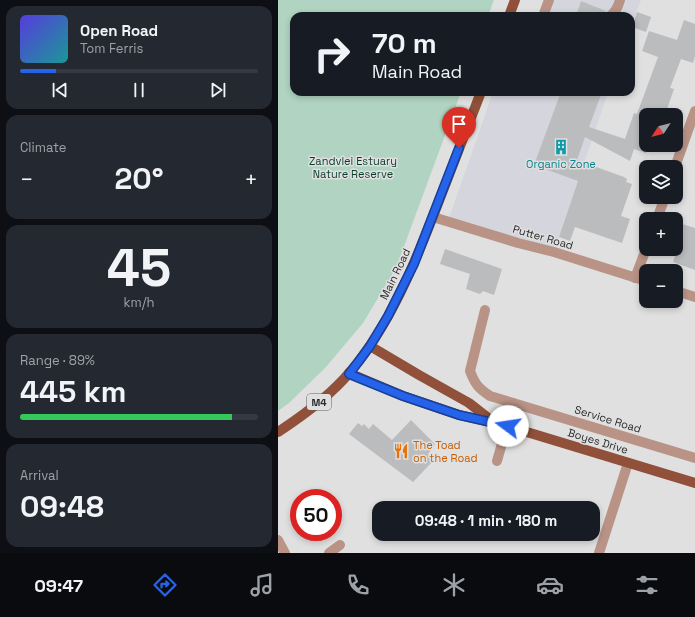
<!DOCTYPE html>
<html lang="en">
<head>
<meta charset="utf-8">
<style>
  body { margin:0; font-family:"Space Grotesk",sans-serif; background:#242831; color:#f1f3f6; height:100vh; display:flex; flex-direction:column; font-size:15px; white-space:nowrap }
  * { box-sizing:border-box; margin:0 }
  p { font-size:13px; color:#9ea1a6 }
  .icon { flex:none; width:22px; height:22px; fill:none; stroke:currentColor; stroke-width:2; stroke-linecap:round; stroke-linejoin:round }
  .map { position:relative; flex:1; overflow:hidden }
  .sheet { display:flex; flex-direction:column; gap:6px; padding:6px; background:#0d0f14; width:278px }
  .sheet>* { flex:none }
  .top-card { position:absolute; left:12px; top:12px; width:345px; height:84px; border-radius:12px; box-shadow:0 2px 6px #0003; background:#171b24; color:#f1f3f6; overflow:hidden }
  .needle { width:26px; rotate:234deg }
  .tools { position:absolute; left:361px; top:108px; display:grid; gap:8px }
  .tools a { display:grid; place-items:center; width:44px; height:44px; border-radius:8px; background:#171b24; box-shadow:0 2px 6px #0003; font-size:20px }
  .speed { position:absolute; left:12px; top:489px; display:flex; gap:8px; font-size:20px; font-weight:700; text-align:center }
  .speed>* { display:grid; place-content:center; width:52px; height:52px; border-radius:50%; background:#171b24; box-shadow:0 2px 6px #0003; line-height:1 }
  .speed .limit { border:6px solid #d22; background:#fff; color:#111 }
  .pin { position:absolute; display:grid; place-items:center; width:34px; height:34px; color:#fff; margin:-41px -17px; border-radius:50% 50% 50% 0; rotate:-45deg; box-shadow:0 0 4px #0007 }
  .pin .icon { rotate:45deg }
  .me { position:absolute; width:44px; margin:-22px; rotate:284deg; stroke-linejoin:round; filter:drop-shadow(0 0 3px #0008) }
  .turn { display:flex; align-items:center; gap:14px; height:84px; padding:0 16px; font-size:18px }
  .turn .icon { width:52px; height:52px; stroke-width:2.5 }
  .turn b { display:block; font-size:28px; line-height:34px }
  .big { font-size:30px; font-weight:800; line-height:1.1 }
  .sheet .widget { flex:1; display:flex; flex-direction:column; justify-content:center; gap:6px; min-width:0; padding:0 14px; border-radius:12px; background:#242831 }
  .sheet .dial { align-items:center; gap:0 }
  .dial b { font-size:52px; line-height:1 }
  .song { display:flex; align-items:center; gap:12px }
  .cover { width:48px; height:48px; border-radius:6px; background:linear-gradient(135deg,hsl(250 70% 55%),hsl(180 70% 35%)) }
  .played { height:4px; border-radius:2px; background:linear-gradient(90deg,#2563eb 15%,#363941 15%) }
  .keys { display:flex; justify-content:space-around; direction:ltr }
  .heat { display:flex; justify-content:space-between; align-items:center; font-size:22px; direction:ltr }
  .charge { height:6px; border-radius:3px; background:linear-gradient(90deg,#34c759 89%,#363941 0) }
  .trip { position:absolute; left:94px; top:501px; width:228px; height:40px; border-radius:12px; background:#171b24; box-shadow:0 2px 6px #0003; font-weight:800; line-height:40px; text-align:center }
  .menu { display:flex; height:64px; justify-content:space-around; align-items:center; background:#090b0e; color:#9ea1a6 }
  .menu .icon { width:28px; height:28px }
  .menu .selected { color:#2563eb }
  .menu b { font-size:18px; color:#f1f3f6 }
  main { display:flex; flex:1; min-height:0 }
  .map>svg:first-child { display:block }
  .built { fill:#d4d5dd }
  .green { fill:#b0d4c1 }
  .building { fill:#bbbcbd }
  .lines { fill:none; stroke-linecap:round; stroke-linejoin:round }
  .minor { stroke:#b89386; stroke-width:10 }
  .major { stroke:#905039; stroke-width:10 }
  .route-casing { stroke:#184099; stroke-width:10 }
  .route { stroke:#2563eb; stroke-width:7 }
  .labels { text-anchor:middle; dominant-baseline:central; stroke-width:3; stroke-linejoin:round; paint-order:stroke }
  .shield { fill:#e0e0e1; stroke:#606061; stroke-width:1 }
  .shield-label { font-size:10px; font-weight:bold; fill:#29292a }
  .park-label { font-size:11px; fill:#083c29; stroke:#e0e0e1 }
  .culture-label { font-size:11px; fill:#0d838f; stroke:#e0e0e1 }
  .street-label { font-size:11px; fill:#29292a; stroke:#e0e0e1 }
  .food-label { font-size:11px; fill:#c56008; stroke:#e0e0e1; text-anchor:start }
</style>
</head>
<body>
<main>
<section class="sheet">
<div class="widget">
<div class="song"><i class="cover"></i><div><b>Open Road</b><p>Tom Ferris</p></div></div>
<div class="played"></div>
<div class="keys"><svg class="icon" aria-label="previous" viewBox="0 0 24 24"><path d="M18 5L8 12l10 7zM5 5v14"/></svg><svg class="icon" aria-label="pause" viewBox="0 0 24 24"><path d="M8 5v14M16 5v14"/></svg><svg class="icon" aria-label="next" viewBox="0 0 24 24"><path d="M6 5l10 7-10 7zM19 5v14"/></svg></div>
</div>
<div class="widget"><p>Climate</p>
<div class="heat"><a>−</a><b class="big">20°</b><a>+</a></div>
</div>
<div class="widget dial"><b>45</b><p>km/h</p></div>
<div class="widget"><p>Range · 89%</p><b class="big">445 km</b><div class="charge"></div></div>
<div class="widget"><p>Arrival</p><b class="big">09:48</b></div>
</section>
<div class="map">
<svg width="417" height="553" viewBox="0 0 417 553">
  <rect width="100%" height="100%" fill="#e0e0e1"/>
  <g class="built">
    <path d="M271 0H363L353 26V16H265Z"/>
    <path d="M215 92H330L276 252 170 221Z"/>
  </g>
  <path class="green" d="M0 0H216L210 16H16V92H183L118 268 85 323 48 367 11 403 0 411Z"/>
  <g class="building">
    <path d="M303 1 328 11 326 13V16H298Z"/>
    <path d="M359 12 373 17 368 32 354 27Z"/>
    <path d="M406 20 417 24V56L415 63 403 59 392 88 396 89 387 115H368V153L356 149 352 161 307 137 299 160 346 177 349 179 348 182 354 184 343 216 352 219 344 243 297 227 292 241 281 237 300 181 256 165 283 92H324L311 127 347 139 356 113 359 114 380 57 364 51 371 31 399 40Z"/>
    <path d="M404 224 417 228V270L395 262 403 238 400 237Z"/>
    <path d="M167 249 224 269 216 295 205 291 202 294 188 289 192 274 162 264Z"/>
    <path d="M133 420 157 444 150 454 155 461 135 482 71 434 80 423 84 426 86 424 91 429 95 424 114 440Z"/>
  </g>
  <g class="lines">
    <g class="minor">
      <path d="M265 16 271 0"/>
      <path d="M332 16C338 12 340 7 342 0"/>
      <path d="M397 167 417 111"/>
      <path d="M155 217 240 243 276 252 368 281"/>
      <path d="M379 219 387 197"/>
      <path d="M357 278 368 249"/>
      <path d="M398 291 417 297"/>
      <path d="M207 310 192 371C197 384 200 388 212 396L417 458"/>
      <path d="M219 461 229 426 235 403"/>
      <path d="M0 540 7 553"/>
      <path d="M51 553 62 545"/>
      <path d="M321 553 350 463"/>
    </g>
    <g class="major">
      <path d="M231 16 237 0"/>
      <path d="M92 346 141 375 191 403 214 421"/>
      <path d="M71 373 125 396 181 415 229 426 417 483"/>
      <path d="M0 432C26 415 52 396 72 372 112 325 137 263 159 206 174 168 188 130 203 92"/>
    </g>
  </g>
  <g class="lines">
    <g class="route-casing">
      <path id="route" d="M181 148 136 264 110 316 92 346 81 361 71 374 125 396 181 415 230 426"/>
    </g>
    <use href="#route" class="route"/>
  </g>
  <defs>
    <g id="building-bare" transform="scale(1.2)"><path d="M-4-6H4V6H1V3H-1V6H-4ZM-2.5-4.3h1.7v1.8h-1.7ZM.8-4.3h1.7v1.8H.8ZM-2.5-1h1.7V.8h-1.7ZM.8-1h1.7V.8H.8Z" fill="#0f9aa8" stroke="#e0e0e1" stroke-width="2.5" paint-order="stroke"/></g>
    <g id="restaurant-bare" transform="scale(1.2)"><path d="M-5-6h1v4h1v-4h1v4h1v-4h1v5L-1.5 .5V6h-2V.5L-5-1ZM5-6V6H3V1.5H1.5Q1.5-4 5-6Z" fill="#e8710a" stroke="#e0e0e1" stroke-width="2.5" paint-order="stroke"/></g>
  </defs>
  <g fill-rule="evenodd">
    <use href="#building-bare" x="283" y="147"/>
    <use href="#restaurant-bare" x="123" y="451"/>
  </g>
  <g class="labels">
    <rect class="shield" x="29" y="394" width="24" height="16" rx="3"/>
    <g class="shield-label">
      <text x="41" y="402">M4</text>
    </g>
    <g class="park-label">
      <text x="75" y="161">Zandvlei Estuary<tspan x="75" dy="13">Nature Reserve</tspan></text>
    </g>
    <g class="culture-label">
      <text x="283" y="164">Organic Zone</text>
    </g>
    <g class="street-label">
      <text transform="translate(265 237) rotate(16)">Putter Road</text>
      <text transform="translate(117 274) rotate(-64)">Main Road</text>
      <text transform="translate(330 419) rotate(17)">Service Road</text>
      <text transform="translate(320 441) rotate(17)">Boyes Drive</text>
    </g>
    <g class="food-label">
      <text x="135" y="445">The Toad<tspan x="135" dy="13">on the Road</tspan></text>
    </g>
  </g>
</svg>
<div class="tools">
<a><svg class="needle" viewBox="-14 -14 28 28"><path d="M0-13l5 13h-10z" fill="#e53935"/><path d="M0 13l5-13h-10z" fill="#9ea1a6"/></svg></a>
<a><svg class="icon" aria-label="layers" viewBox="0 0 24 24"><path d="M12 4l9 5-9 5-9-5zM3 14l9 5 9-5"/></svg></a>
<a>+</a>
<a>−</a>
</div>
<div class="speed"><div class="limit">50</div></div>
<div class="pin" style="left:181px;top:148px;background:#d93025"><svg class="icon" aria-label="arrive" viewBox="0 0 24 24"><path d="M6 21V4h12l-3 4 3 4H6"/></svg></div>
<svg class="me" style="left:230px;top:426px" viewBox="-20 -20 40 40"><circle r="19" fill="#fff"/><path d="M0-13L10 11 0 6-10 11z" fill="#2563eb"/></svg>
<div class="trip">09:48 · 1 min · 180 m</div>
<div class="top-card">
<div class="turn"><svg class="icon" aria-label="right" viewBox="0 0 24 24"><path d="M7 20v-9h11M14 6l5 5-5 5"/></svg><div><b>70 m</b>Main Road</div></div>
</div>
</div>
</main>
<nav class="menu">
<b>09:47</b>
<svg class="icon selected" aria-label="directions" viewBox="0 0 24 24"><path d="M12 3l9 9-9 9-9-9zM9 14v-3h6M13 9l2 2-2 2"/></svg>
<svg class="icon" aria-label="music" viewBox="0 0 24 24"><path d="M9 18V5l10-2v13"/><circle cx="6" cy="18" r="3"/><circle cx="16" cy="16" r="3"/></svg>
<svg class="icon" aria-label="phone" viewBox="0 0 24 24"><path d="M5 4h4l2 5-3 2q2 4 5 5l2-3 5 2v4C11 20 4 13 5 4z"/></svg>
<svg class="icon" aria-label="climate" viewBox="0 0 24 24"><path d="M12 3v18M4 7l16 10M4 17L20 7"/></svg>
<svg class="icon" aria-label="car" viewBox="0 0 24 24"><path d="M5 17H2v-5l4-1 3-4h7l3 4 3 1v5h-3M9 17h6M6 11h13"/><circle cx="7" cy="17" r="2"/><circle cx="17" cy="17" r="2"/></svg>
<svg class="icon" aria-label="filters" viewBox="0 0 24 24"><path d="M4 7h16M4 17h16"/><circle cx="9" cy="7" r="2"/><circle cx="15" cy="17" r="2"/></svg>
</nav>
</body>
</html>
